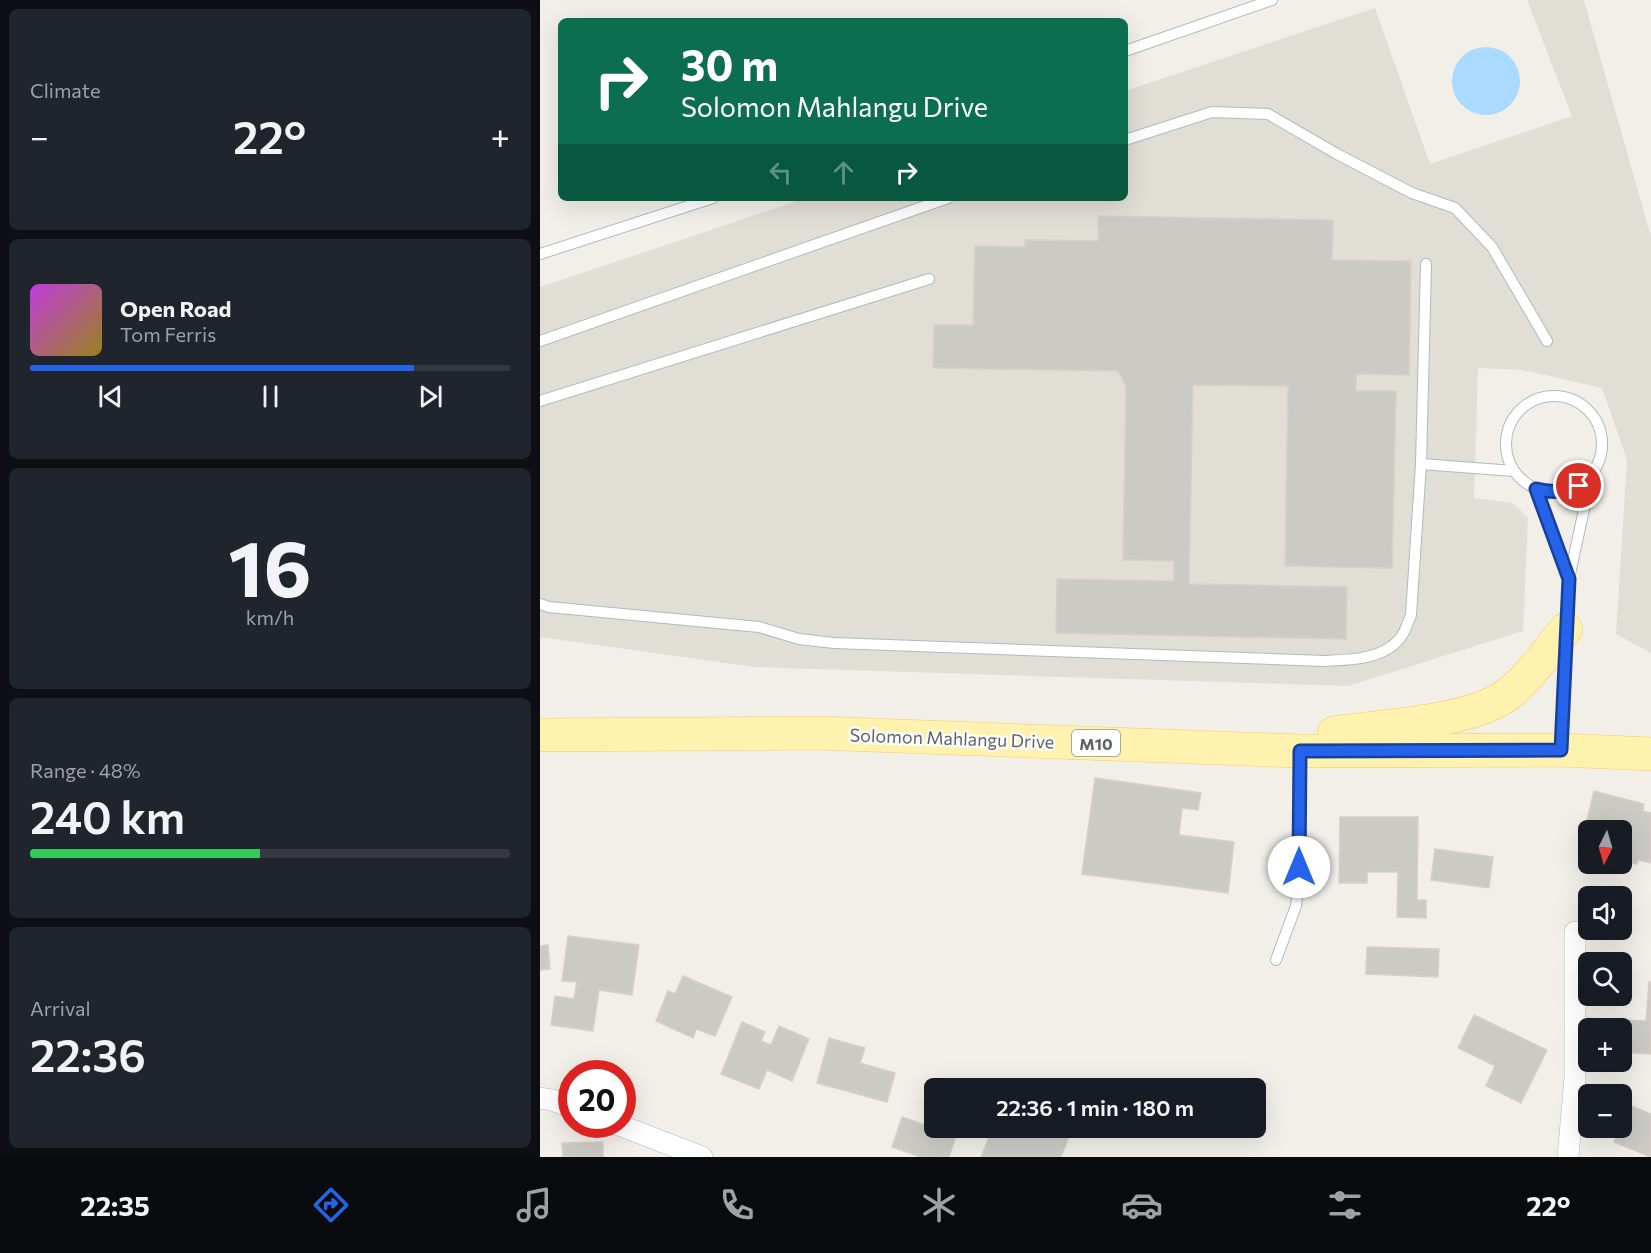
<!DOCTYPE html>
<html lang="en">
<head>
<meta charset="utf-8">
<style>
  body { margin:0; font-family:Commissioner,sans-serif; background:#20242c; color:#f1f3f6; height:100vh; display:flex; flex-direction:column; font-size:22px; white-space:nowrap }
  * { box-sizing:border-box; margin:0 }
  p { font-size:20px; color:#9ea1a6 }
  .icon { flex:none; width:33px; height:33px; fill:none; stroke:currentColor; stroke-width:2; stroke-linecap:round; stroke-linejoin:round }
  .map { position:relative; flex:1; overflow:hidden }
  .side { display:flex; flex-direction:column; gap:9px; padding:9px; background:#0d0f14; width:540px }
  .side>* { flex:none }
  .hud { position:absolute; left:18px; top:18px; width:570px; height:183px; border-radius:9px; box-shadow:0 6px 24px #0002; background:#0b6e4f; color:#fff; overflow:hidden }
  .needle { width:39px; rotate:185deg }
  .buttons { position:absolute; left:1038px; top:820px; display:grid; gap:12px }
  .buttons a { display:grid; place-items:center; width:54px; height:54px; border-radius:9px; background:#171b24; box-shadow:0 6px 24px #0002; font-size:30px }
  .speed { position:absolute; left:18px; top:1060px; display:flex; gap:12px; font-size:30px; font-weight:700; text-align:center }
  .speed>* { display:grid; place-content:center; width:78px; height:78px; border-radius:50%; background:#171b24; box-shadow:0 6px 24px #0002; line-height:1 }
  .speed .limit { border:9px solid #d22; background:#fff; color:#111 }
  .pin { position:absolute; display:grid; place-items:center; width:51px; height:51px; color:#fff; margin:-26px; border:3px solid #fff; border-radius:50%; box-shadow:0 2px 6px #0007 }
  .me { position:absolute; width:66px; margin:-33px; rotate:0deg; stroke-linejoin:round; filter:drop-shadow(0 0 4px #0008) }
  .turn { display:flex; align-items:center; gap:21px; height:126px; padding:0 24px; font-size:27px }
  .turn .icon { width:78px; height:78px; stroke-width:2.5 }
  .turn b { display:block; font-size:42px; line-height:51px }
  .lanes { display:flex; align-items:center; height:57px; padding:0 24px; background:#0003; justify-content:center; gap:30px; direction:ltr }
  .lanes .off { opacity:.35 }
  .big { font-size:45px; font-weight:600; line-height:1.1 }
  .side .widget { flex:1; display:flex; flex-direction:column; justify-content:center; gap:9px; min-width:0; padding:0 21px; border-radius:9px; background:#20242c }
  .side .dial { align-items:center; gap:0 }
  .dial b { font-size:78px; line-height:1 }
  .song { display:flex; align-items:center; gap:18px }
  .cover { width:72px; height:72px; border-radius:9px; background:linear-gradient(135deg,hsl(290 70% 55%),hsl(50 70% 35%)) }
  .played { height:6px; border-radius:3px; background:linear-gradient(90deg,#2563eb 80%,#363941 80%) }
  .keys { display:flex; justify-content:space-around; direction:ltr }
  .heat { display:flex; justify-content:space-between; align-items:center; font-size:33px; direction:ltr }
  .charge { height:9px; border-radius:4px; background:linear-gradient(90deg,#34c759 48%,#363941 0) }
  .trip { position:absolute; left:384px; top:1078px; width:342px; height:60px; border-radius:9px; background:#171b24; box-shadow:0 6px 24px #0002; font-weight:600; line-height:60px; text-align:center }
  .tabs { display:flex; height:96px; justify-content:space-around; align-items:center; background:#090b0e; color:#9ea1a6 }
  .tabs .icon { width:42px; height:42px }
  .tabs .on { color:#2563eb }
  .tabs b { font-size:27px; color:#f1f3f6 }
  main { display:flex; flex:1; min-height:0 }
  .map>svg:first-child { display:block }
  .education { fill:#e1ded6 }
  .water { fill:#aadaff }
  .building { fill:#cccac5; stroke:#d6d1c6; stroke-width:1.5 }
  .lines { fill:none; stroke-linecap:round; stroke-linejoin:round }
  .lane-casing { stroke:#b5b8bc; stroke-width:12 }
  .street-casing { stroke:#b5b8bc; stroke-width:22 }
  .primary-casing { stroke:#f2c960; stroke-width:34 }
  .lane { stroke:#fff; stroke-width:10 }
  .street { stroke:#fff; stroke-width:21 }
  .primary { stroke:#fff2af; stroke-width:33 }
  .route-casing { stroke:#184099; stroke-width:15 }
  .route { stroke:#2563eb; stroke-width:10 }
  .labels { text-anchor:middle; dominant-baseline:central; stroke-width:4.5; stroke-linejoin:round; paint-order:stroke }
  .shield { fill:#fff; stroke:#8f9295; stroke-width:1.5 }
  .shield-label { font-size:16px; font-weight:bold; fill:#5f6368 }
  .street-label { font-size:18px; fill:#5f6368; stroke:#fff }
</style>
</head>
<body>
<main>
<section class="side">
<div class="widget"><p>Climate</p>
<div class="heat"><a>−</a><b class="big">22°</b><a>+</a></div>
</div>
<div class="widget">
<div class="song"><i class="cover"></i><div><b>Open Road</b><p>Tom Ferris</p></div></div>
<div class="played"></div>
<div class="keys"><svg class="icon" aria-label="previous" viewBox="0 0 24 24"><path d="M18 5L8 12l10 7zM5 5v14"/></svg><svg class="icon" aria-label="pause" viewBox="0 0 24 24"><path d="M8 5v14M16 5v14"/></svg><svg class="icon" aria-label="next" viewBox="0 0 24 24"><path d="M6 5l10 7-10 7zM19 5v14"/></svg></div>
</div>
<div class="widget dial"><b>16</b><p>km/h</p></div>
<div class="widget"><p>Range · 48%</p><b class="big">240 km</b><div class="charge"></div></div>
<div class="widget"><p>Arrival</p><b class="big">22:36</b></div>
</section>
<div class="map">
<svg width="1111" height="1157" viewBox="0 0 1111 1157">
  <rect width="100%" height="100%" fill="#f1efe8"/>
  <path class="education" d="M987 0H1044L1111 237V653L1076 634 1087 460 1062 388 983 370 938 368 934 498 973 503 988 518 983 631 808 686 214 667 0 637V287L266 198H585V91L835 8 890 164 1032 116Z"/>
  <circle class="water" cx="946" cy="81" r="34"/>
  <g class="building">
    <path d="M558 216 793 220 792 260 871 261 869 375 816 374V391H856L852 568 745 566 748 386 653 385 649 584 807 587 806 639 516 633 517 579 634 581V561L583 560 586 386 578 371 393 368 394 325H433L435 246 485 247V240L558 241Z"/>
    <path d="M555 778 661 793 658 810 642 808 639 835 694 842 688 893 542 874Z"/>
    <path d="M1054 791 1104 804 1103 811 1111 813V863L1098 860 1097 864 1082 861V831H1048V838L1043 837Z"/>
    <path d="M800 817H878L877 900H886V918L857 917 858 872H827V883H799Z"/>
    <path d="M895 849 953 857 949 888 891 880Z"/>
    <path d="M28 936 99 945 92 995 59 990 53 1031 11 1025 15 996 34 999 37 982 22 981Z"/>
    <path d="M8 945 10 969 0 970V946Z"/>
    <path d="M827 947 899 949 898 977 826 974Z"/>
    <path d="M143 976 192 997 175 1036 156 1029 153 1038 116 1021 128 991 135 994Z"/>
    <path d="M1109 982H1111V1054L1082 1052V1029H1048V1050H1046L1048 1018 1106 1021Z"/>
    <path d="M934 1015 1007 1050 981 1103 946 1086 955 1066 918 1048Z"/>
    <path d="M202 1022 225 1032 221 1041 231 1045 239 1026 269 1039 252 1081 227 1070 219 1089 181 1074Z"/>
    <path d="M289 1038 325 1048 320 1063 355 1073 347 1102 277 1083Z"/>
    <path d="M1089 1105 1111 1114V1157L1074 1142 1080 1128H1082Z"/>
    <path d="M362 1117 416 1136 409 1157H381L352 1147Z"/>
    <path d="M453 1128H510L529 1136 521 1157H441Z"/>
    <path d="M63 1142V1157H23L22 1143Z"/>
  </g>
  <g class="lines">
    <g class="lane-casing">
      <g id="lane">
        <path d="M585 51 732 0"/>
        <path d="M585 140 672 112 728 114 797 154 872 193 915 208 952 247 1007 341"/>
        <path d="M0 254 173 198"/>
        <path d="M0 341 408 198"/>
        <circle cx="1014" cy="444" r="48"/>
        <path d="M0 401 389 279"/>
        <path d="M881 464 974 471"/>
        <path d="M996 489 1029 579"/>
        <path d="M0 604 9 607 219 627 259 639 294 643 784 661C809 660 844 660 861 637 865 632 868 622 871 615L881 464 886 264"/>
        <path d="M1026 626 1029 579 1051 477"/>
        <path d="M1021 746 1026 642"/>
        <path d="M736 960 756 906 758 887 760 754"/>
      </g>
    </g>
    <g class="street-casing">
      <g id="street">
        <path d="M0 1098 12 1100 32 1107"/>
        <path d="M79 1125 162 1157"/>
        <path d="M1028 1157 1035 1079V932"/>
      </g>
    </g>
    <g class="primary-casing">
      <g id="primary">
        <path d="M794 733C839 726 928 722 964 697 989 680 1007 651 1026 629"/>
        <path d="M0 735 278 733 760 751 1021 750 1111 754"/>
      </g>
    </g>
    <use href="#lane" class="lane"/>
    <use href="#street" class="street"/>
    <use href="#primary" class="primary"/>
  </g>
  <g class="lines">
    <g class="route-casing">
      <path id="route" d="M759 867 760 751 1021 750 1029 579 996 489C1012 493 1023 492 1039 486"/>
    </g>
    <use href="#route" class="route"/>
  </g>
  <g class="labels">
    <rect class="shield" x="532" y="730" width="48" height="26" rx="4.5"/>
    <g class="shield-label">
      <text x="556" y="743">M10</text>
    </g>
    <g class="street-label">
      <text transform="translate(412 738) rotate(2)">Solomon Mahlangu Drive</text>
    </g>
  </g>
</svg>
<div class="buttons">
<a><svg class="needle" viewBox="-14 -14 28 28"><path d="M0-13l5 13h-10z" fill="#e53935"/><path d="M0 13l5-13h-10z" fill="#9ea1a6"/></svg></a>
<a><svg class="icon" aria-label="sound" viewBox="0 0 24 24"><path d="M4 9h4l5-4v14l-5-4H4zM17 9q2 3 0 6"/></svg></a>
<a><svg class="icon" aria-label="search" viewBox="0 0 24 24"><circle cx="10" cy="10" r="6"/><path d="M15 15l6 6"/></svg></a>
<a>+</a>
<a>−</a>
</div>
<div class="speed"><div class="limit">20</div></div>
<div class="pin" style="left:1039px;top:486px;background:#d93025"><svg class="icon" aria-label="arrive" viewBox="0 0 24 24"><path d="M6 21V4h12l-3 4 3 4H6"/></svg></div>
<svg class="me" style="left:759px;top:867px" viewBox="-20 -20 40 40"><circle r="19" fill="#fff"/><path d="M0-13L10 11 0 6-10 11z" fill="#2563eb"/></svg>
<div class="trip">22:36 · 1 min · 180 m</div>
<div class="hud">
<div class="turn"><svg class="icon" aria-label="right" viewBox="0 0 24 24"><path d="M7 20v-9h11M14 6l5 5-5 5"/></svg><div><b>30 m</b>Solomon Mahlangu Drive</div></div>
<div class="lanes"><svg class="icon off" aria-label="left" viewBox="0 0 24 24"><path d="M17 20v-9H6M10 6l-5 5 5 5"/></svg><svg class="icon off" aria-label="ahead" viewBox="0 0 24 24"><path d="M12 20V5M6 11l6-6 6 6"/></svg><svg class="icon" aria-label="right" viewBox="0 0 24 24"><path d="M7 20v-9h11M14 6l5 5-5 5"/></svg></div>
</div>
</div>
</main>
<nav class="tabs">
<b>22:35</b>
<svg class="icon on" aria-label="directions" viewBox="0 0 24 24"><path d="M12 3l9 9-9 9-9-9zM9 14v-3h6M13 9l2 2-2 2"/></svg>
<svg class="icon" aria-label="music" viewBox="0 0 24 24"><path d="M9 18V5l10-2v13"/><circle cx="6" cy="18" r="3"/><circle cx="16" cy="16" r="3"/></svg>
<svg class="icon" aria-label="phone" viewBox="0 0 24 24"><path d="M5 4h4l2 5-3 2q2 4 5 5l2-3 5 2v4C11 20 4 13 5 4z"/></svg>
<svg class="icon" aria-label="climate" viewBox="0 0 24 24"><path d="M12 3v18M4 7l16 10M4 17L20 7"/></svg>
<svg class="icon" aria-label="car" viewBox="0 0 24 24"><path d="M5 17H2v-5l4-1 3-4h7l3 4 3 1v5h-3M9 17h6M6 11h13"/><circle cx="7" cy="17" r="2"/><circle cx="17" cy="17" r="2"/></svg>
<svg class="icon" aria-label="filters" viewBox="0 0 24 24"><path d="M4 7h16M4 17h16"/><circle cx="9" cy="7" r="2"/><circle cx="15" cy="17" r="2"/></svg>
<b>22°</b>
</nav>
</body>
</html>
